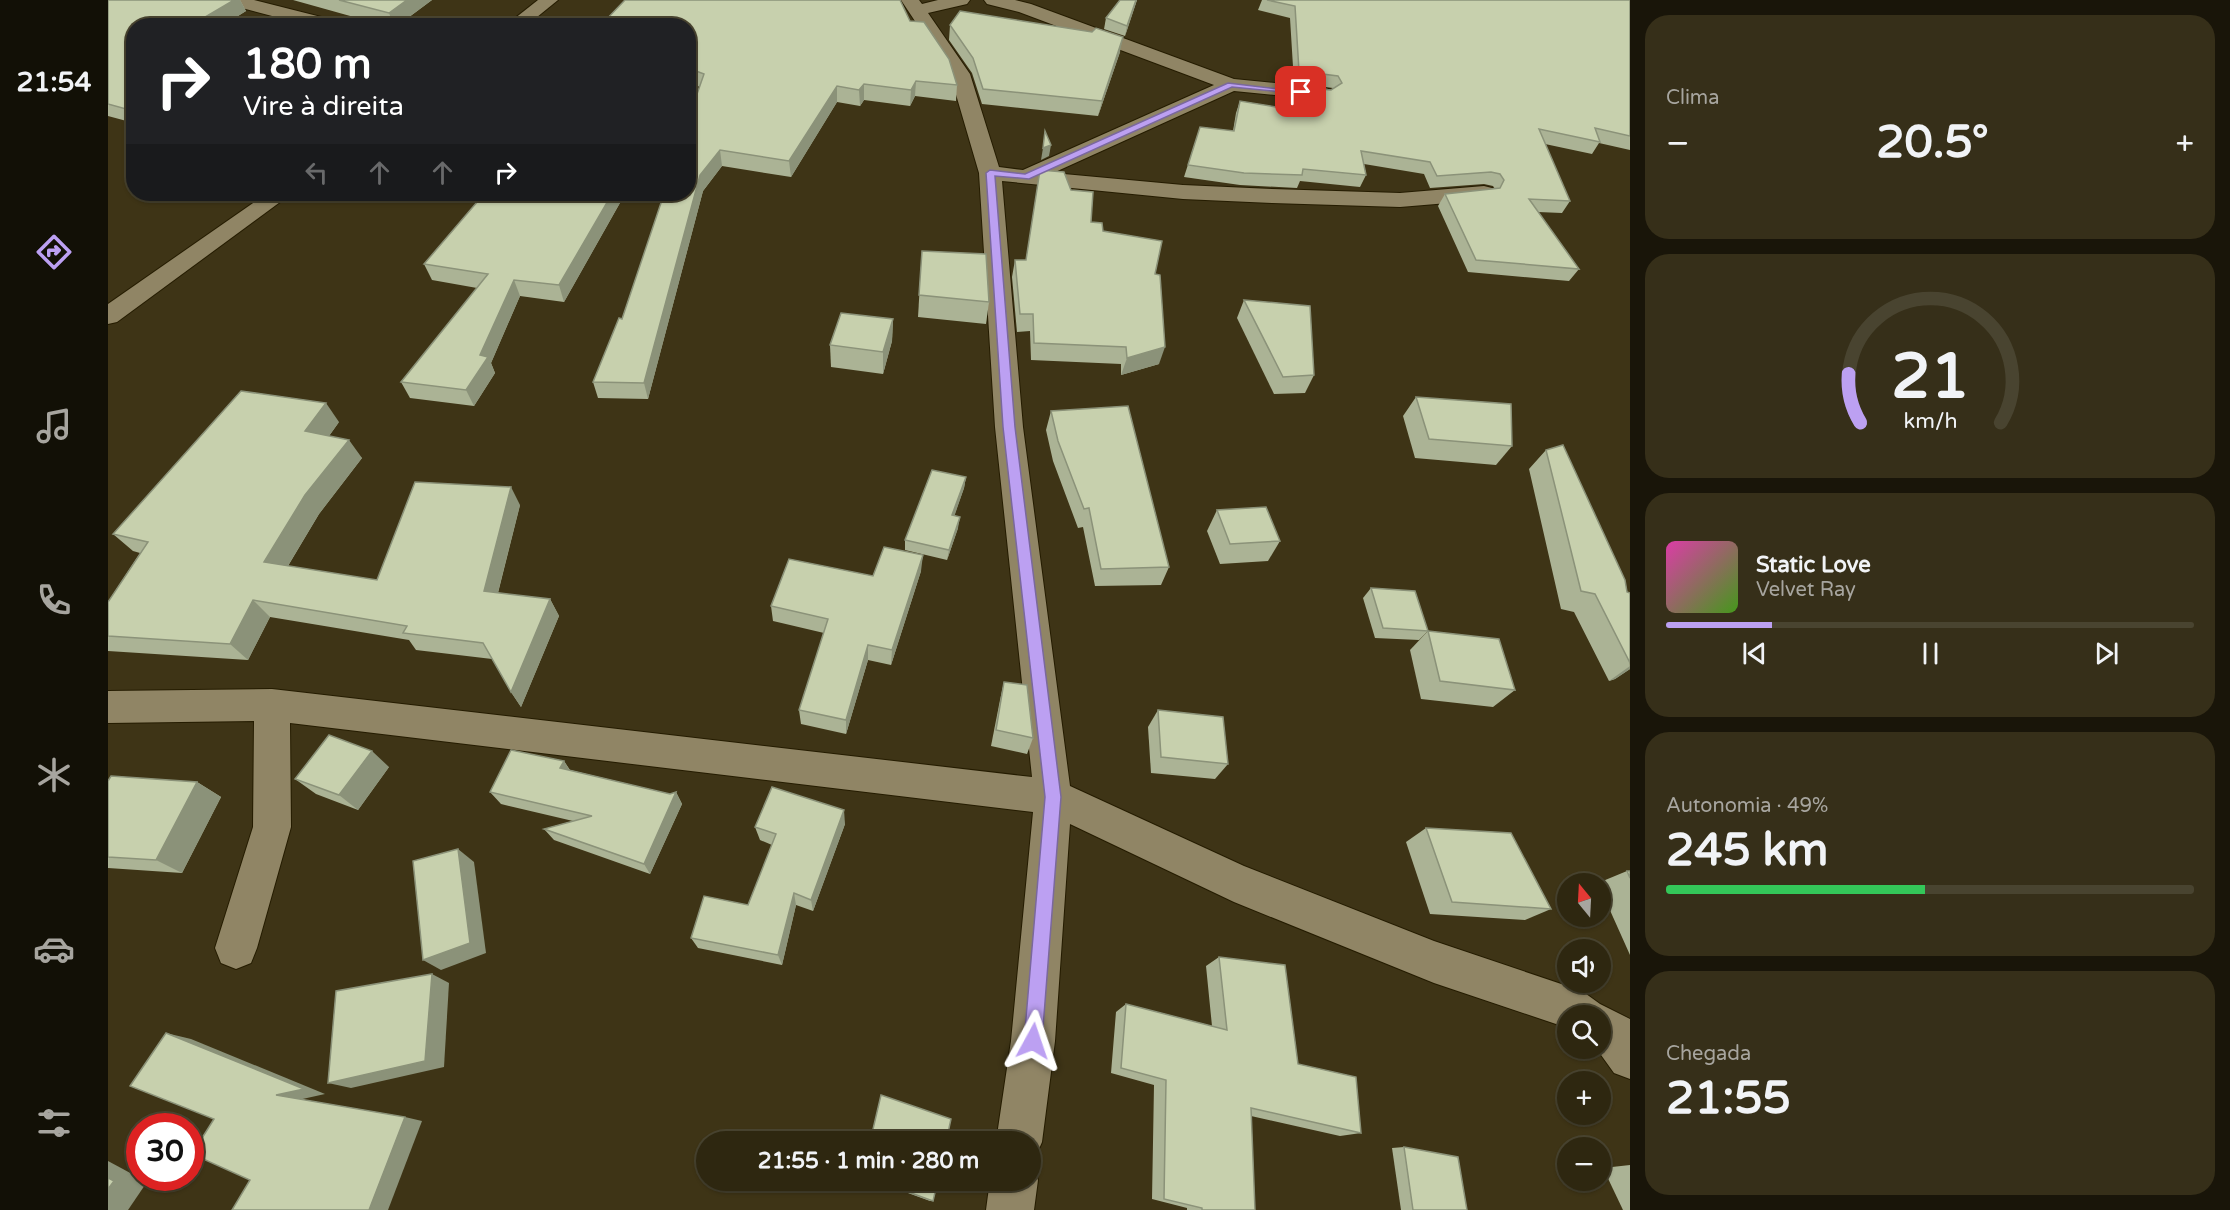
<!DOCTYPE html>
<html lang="pt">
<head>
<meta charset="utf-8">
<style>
  body { margin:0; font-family:"Varela Round",sans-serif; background:#362f19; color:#f1f3f6; height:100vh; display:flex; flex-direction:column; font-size:22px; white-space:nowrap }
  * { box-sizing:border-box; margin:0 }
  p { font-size:20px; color:#a7a59f }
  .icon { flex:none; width:33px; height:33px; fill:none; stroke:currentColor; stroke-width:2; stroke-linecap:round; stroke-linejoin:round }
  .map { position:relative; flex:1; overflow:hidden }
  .panel { display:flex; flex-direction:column; gap:15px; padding:15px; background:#191509; width:600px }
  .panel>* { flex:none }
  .guide { position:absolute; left:18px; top:18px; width:570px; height:183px; border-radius:24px; box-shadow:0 2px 4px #0004,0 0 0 2px #494430; background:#202124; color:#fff; overflow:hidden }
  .needle { width:39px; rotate:342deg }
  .tools { position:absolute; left:1449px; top:873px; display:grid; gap:12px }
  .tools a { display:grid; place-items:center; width:54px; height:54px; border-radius:50%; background:#2e2710; box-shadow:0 2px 4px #0004,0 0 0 2px #494430; font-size:30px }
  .speed { position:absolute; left:18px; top:1113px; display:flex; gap:12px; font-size:30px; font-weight:700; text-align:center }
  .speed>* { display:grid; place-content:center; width:78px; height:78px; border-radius:50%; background:#2e2710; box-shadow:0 2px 4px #0004,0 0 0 2px #494430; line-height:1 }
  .speed .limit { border:9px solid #d22; background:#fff; color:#111 }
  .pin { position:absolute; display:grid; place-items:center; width:51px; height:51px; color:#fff; margin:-26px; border-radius:12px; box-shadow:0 3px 9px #0006 }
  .me { position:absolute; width:66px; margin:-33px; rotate:5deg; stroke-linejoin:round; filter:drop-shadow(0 0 4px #0008) }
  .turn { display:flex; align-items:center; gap:21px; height:126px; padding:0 18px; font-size:27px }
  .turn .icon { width:78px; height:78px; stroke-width:2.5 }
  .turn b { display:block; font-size:42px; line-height:51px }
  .lanes { display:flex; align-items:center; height:57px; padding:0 18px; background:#0003; justify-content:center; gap:30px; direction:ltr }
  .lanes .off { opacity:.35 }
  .big { font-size:45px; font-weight:700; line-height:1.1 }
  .panel .card { flex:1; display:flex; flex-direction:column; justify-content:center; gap:9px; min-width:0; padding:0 21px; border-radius:24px; background:#362f19 }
  .panel .dial { align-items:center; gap:0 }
  .dial svg { height:156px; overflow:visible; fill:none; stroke:#494430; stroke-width:7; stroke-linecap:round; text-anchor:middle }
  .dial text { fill:#f1f3f6; stroke:none }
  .song { display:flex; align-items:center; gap:18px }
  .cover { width:72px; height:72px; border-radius:9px; background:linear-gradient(135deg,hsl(320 70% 55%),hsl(100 70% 35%)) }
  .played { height:6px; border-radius:3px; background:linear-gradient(90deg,#bca0f2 20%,#494430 20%) }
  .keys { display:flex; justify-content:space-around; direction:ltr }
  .heat { display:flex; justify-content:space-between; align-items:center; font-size:33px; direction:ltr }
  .charge { height:9px; border-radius:4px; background:linear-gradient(90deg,#34c759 49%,#494430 0) }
  .trip { position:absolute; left:588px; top:1131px; width:345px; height:60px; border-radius:30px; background:#2e2710; box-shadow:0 2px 4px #0004,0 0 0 2px #494430; font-weight:700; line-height:60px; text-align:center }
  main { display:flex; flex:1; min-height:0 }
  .menu { display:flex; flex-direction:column; width:108px; justify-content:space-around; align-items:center; background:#121006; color:#a7a59f }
  .menu .icon { width:42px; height:42px }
  .menu .selected { color:#bca0f2 }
  .menu b { font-size:27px; color:#f1f3f6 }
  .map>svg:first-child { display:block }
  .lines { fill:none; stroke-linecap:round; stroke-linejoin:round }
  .street-casing { stroke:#251c00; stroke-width:2 }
  .street { fill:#908565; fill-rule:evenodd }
  .wall { fill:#abb395 }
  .shaded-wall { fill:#8b9279 }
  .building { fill:#c7d0ad; stroke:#8b9279; stroke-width:1.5 }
  .route { fill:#bca0f2; stroke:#7a689d; stroke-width:1.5 }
</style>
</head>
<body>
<main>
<nav class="menu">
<b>21:54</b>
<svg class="icon selected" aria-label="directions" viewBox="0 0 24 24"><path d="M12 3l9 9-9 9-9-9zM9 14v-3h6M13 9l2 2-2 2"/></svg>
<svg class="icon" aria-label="music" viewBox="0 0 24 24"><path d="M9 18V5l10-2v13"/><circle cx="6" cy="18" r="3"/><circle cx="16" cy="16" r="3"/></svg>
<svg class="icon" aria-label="phone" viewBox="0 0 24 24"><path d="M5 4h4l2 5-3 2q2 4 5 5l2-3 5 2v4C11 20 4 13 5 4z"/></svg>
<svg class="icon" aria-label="climate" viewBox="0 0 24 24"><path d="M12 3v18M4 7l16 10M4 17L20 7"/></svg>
<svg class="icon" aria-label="car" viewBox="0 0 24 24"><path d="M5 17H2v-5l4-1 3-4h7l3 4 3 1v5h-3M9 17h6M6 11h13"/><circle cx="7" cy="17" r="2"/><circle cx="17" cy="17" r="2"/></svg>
<svg class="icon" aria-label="filters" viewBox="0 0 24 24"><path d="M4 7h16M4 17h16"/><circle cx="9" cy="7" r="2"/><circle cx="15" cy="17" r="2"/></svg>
</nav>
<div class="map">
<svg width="1522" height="1210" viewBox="0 0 1522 1210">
  <rect width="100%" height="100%" fill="#3e3416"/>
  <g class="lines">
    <g class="street-casing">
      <g id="street">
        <path d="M116 0H146L233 22 235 26H202L119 4Z"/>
        <path d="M430 0H450L418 26H397Z"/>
        <path d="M793 0H811L814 4 830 0H862L859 4 820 13 862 74 891 167 915 170 1106 85 911 12 879 4 876 0H907L923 4 1126 79 1217 88 1224 90 1227 94 1224 98 1217 100 1126 91 945 173 1075 185 1164 189 1292 193 1376 186 1384 188 1387 193 1384 198 1376 200 1292 207 1164 203 1075 199 894 181 915 427 962 786 1136 866 1326 941 1474 991 1492 1004 1522 1019V1079L1506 1073 1488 1048H1492V1016H1460V1031L1448 1024 1326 983 1126 902 962 824 947 1041 934 1142 927 1158 922 1160V1142H888L903 1041 925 812 182 723 183 827 149 948 143 963 128 969 113 963 107 948 145 827 146 721 0 723V691L164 689 924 777 887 427 871 173 842 74Z"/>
        <path d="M158 194H183L9 322 0 324V304Z"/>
        <path d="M923 1163 930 1180 926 1210H878L882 1180H922Z"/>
      </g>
    </g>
    <use href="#street" class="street"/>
  </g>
  <g class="wall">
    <path d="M0 0H132L138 11 114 26H26V123L0 116Z"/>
    <path d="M185 0H324L289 26H278Z"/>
    <path d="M1012 0H1029L1017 36 996 29 998 18Z"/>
    <path d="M1154 0H1522V150L1491 143 1484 154 1437 144 1462 201 1454 213 1430 212 1471 269 1461 281 1360 272 1330 206 1337 194 1387 189 1385 186 1376 184 1322 188 1316 174 1256 164 1258 175 1252 187 1192 181 1189 188 1132 185 1076 177 1092 127 1125 131 1128 113 1132 101 1188 110 1187 99 1192 87 1223 90 1225 89V88L1186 83 1182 18 1150 10Z"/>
    <path d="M802 21 849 85 848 101 807 96 802 106 756 100 752 106 729 102 683 177 614 166 595 191 540 399 490 398 485 382 514 319 592 87 580 82V26H494V24Z"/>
    <path d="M842 25 1012 52 990 116 874 104 864 73 841 40Z"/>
    <path d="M963 190 983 222 995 231 1047 274 1051 364 1013 375V364L923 360 922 331 909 332 904 277 907 260H918Z"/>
    <path d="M517 194 456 302 412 296 383 363 387 373 366 406 302 398 293 382 369 288 324 280 316 264Z"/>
    <path d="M814 251 881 302 878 324 810 317Z"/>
    <path d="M1136 300 1206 375 1197 393 1166 394 1129 318Z"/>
    <path d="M785 319 784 341 775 374 723 367 722 345Z"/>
    <path d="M1308 397 1404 446 1388 465 1307 458 1295 416Z"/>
    <path d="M943 411 1061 567 1053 585 987 586 975 527 970 528 945 461 938 430Z"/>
    <path d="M231 422 221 436 254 458 211 514 180 566 269 580 412 505 390 593 442 599 451 616 413 707 403 692 384 659 308 650 301 640 162 617 140 660 0 651V602L32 553 25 551 5 534Z"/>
    <path d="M1438 450 1519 592 1522 669 1507 679 1501 681 1466 612 1453 609 1421 469Z"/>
    <path d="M858 477 856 488 846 516 850 528 839 560 797 550V540Z"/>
    <path d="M1109 510 1172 541 1160 561 1112 564 1099 531Z"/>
    <path d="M813 571 783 665 760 660 738 734 693 724 691 710 716 633 665 621 663 606 765 576Z"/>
    <path d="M1263 588 1320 631 1311 640 1267 638 1255 598Z"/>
    <path d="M1320 631 1407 690 1385 707 1313 699 1302 650Z"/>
    <path d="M896 682 925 738 919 754 883 746 892 700Z"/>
    <path d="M1050 710 1120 764 1107 779 1043 773 1040 727Z"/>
    <path d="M456 761 462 770 562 794 568 792 574 804 542 874 446 840 436 829 465 821 393 804 382 792Z"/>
    <path d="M281 767 250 810 208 794 187 779Z"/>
    <path d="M0 781 89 782 113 797 74 873 0 868Z"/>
    <path d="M737 824 705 911 688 905 674 965 590 948 583 938 640 905 664 845 652 840 647 827Z"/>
    <path d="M1318 828 1443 909 1417 920 1322 914 1298 842Z"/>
    <path d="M1519 871H1522V955L1492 888V884L1490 883Z"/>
    <path d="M1111 957 1190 1064 1253 1133 1232 1136 1143 1116 1147 1210H1079V1208L1044 1199 1046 1085 1003 1073 1008 1012 1018 1004 1104 1026 1098 966Z"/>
    <path d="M1296 1147 1359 1210H1293L1284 1148Z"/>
    <path d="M1522 1165V1210H1515L1495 1168Z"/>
    <path d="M764 1180H830L825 1201H822Z"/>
  </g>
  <g class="shaded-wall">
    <path d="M126 0H132L138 11 114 26H82Z"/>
    <path d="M299 0H324L289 26H286L281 13Z"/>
    <path d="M1028 0H1029L1017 36 1019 26Z"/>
    <path d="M1015 37 1012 52 990 116 994 101Z"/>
    <path d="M808 81 807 96 802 106 803 90Z"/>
    <path d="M756 84V100L752 106 751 90Z"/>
    <path d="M729 86V102L683 177 681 161Z"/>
    <path d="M26 104V120L18 109Z"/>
    <path d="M943 145 941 156 933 160 935 148Z"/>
    <path d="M612 150 614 166 595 191 540 399 536 383 592 175Z"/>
    <path d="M504 194H517L456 302 451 285Z"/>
    <path d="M406 280 412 296 383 363 387 373 366 406 358 390 372 355Z"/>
    <path d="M785 319 784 341 775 374V352Z"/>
    <path d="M1057 347 1051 364 1013 375 1019 358Z"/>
    <path d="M218 403 231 422 211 450 197 431Z"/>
    <path d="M241 440 254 458 211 514 172 579 156 562 197 495Z"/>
    <path d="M858 477 856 488 843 526 844 515Z"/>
    <path d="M403 487 412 505 386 608 376 591Z"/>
    <path d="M852 517 850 528 839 560 841 550Z"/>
    <path d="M815 555 813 571 783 665 784 650Z"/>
    <path d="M442 599 451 616 413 707 403 692Z"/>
    <path d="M145 600 162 617 140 660 122 644Z"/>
    <path d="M760 645V660L738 734V720Z"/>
    <path d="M1522 666V669L1507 679 1501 681Z"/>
    <path d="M264 751 281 767 250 810 231 795Z"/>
    <path d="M456 761 464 774 452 768Z"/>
    <path d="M89 782 113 797 74 873 48 860Z"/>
    <path d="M568 792 574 804 542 874 536 864Z"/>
    <path d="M736 810 737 824 705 911 703 900Z"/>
    <path d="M350 849 366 862 378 953 333 970 315 960Z"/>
    <path d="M686 893 688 905 674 965 670 955Z"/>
    <path d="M324 974 341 983 336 1067 243 1088 220 1083Z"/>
    <path d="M58 1033 83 1039 217 1094 190 1100 168 1095Z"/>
    <path d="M297 1117 314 1121 280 1210H261Z"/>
    <path d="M0 1161 39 1182 20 1210H0Z"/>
  </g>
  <g class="building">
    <path d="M0 0H126L82 26H26V104L18 109 0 104Z"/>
    <path d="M231 0H299L281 13Z"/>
    <path d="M517 0H792L802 21 816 22 841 59 849 85 808 81 803 90 756 84 751 90 729 86 681 161 612 150 592 175 536 383 485 382 511 318 514 319 556 194H580V120L596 74 580 68V26H501L494 24Z"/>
    <path d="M1012 0H1028L1019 26 998 18Z"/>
    <path d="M1159 0H1522V136L1487 128 1492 142 1431 129 1462 201 1421 199 1471 269 1368 260 1337 194 1392 188 1396 180 1392 174 1383 172 1329 176 1322 162 1253 151 1258 175 1195 169 1194 175 1136 173 1080 165 1092 127 1126 131 1132 101 1193 111 1192 87 1223 90 1234 83 1230 76 1191 71 1187 6Z"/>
    <path d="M852 11 984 32 988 28 1015 37 994 101 875 89 865 58 842 25Z"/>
    <path d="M937 131 943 145 935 148Z"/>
    <path d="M932 170 956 172 963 190 985 192 983 222 994 223 995 231 1054 241 1047 274 1052 275 1057 347 1019 358 1018 347 926 343 925 314H912L907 260H918Z"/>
    <path d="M376 194H504L451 285 406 280 372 355 380 357 358 390 293 382 380 274 316 264Z"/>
    <path d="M814 251 878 254 881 302 811 295Z"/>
    <path d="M1136 300 1202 306 1206 375 1175 377Z"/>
    <path d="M733 313 785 319 775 352 722 345Z"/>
    <path d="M133 391 218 403 197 431 241 440 197 495 156 562 269 580 307 482 403 487 376 591 442 599 403 692 375 643 295 633 299 626 145 600 122 644 0 636V602L40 542 5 534Z"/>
    <path d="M1308 397 1403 404 1404 446 1321 439Z"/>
    <path d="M1020 406 1061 567 993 569 981 508 976 509 950 441 943 411Z"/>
    <path d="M1455 445 1517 580 1519 592 1522 593V663L1487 594 1473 591 1438 450Z"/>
    <path d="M824 470 858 477 844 515 852 517 841 550 797 540Z"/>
    <path d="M1158 507 1172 541 1122 544 1109 510Z"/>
    <path d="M776 547 815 555 784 650 760 645 738 720 691 710 720 619 663 606 681 559 765 576Z"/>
    <path d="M1263 588 1307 591 1320 631 1275 628Z"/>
    <path d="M1320 631 1391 639 1407 690 1332 681Z"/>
    <path d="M896 682 919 685 925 738 888 730Z"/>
    <path d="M1050 710 1115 717 1120 764 1053 757Z"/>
    <path d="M221 735 264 751 231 795 187 779Z"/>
    <path d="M403 750 456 761 452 768 562 794 568 792 536 864 436 829 484 816 382 792Z"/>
    <path d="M3 776 89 782 48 860 0 857V781Z"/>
    <path d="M664 787 736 810 703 900 686 893 670 955 583 938 596 896 640 905 668 834 647 827Z"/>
    <path d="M1318 828 1403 833 1443 909 1344 902Z"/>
    <path d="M350 849 362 943 315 960 305 861Z"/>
    <path d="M1519 871H1522V878Z"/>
    <path d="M1111 957 1177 965 1190 1064 1248 1077 1253 1133 1143 1108 1147 1210H1094V1208L1056 1199 1058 1080 1013 1068 1018 1004 1119 1030Z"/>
    <path d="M324 974 317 1061 220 1083 228 991Z"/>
    <path d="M58 1033 196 1089 168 1095 297 1117 261 1210H124L142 1180 84 1154 106 1119 22 1086Z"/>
    <path d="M773 1095 843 1119 838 1142H762Z"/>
    <path d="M1296 1147 1350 1157 1359 1210H1305Z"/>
    <path d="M0 1178 6 1181 0 1189Z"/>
    <path d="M767 1180H830L825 1201Z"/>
  </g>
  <path class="route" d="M1120 83 1197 92 1193 94 1124 87 921 179 887 176 907 427 953 797 934 1041 931 1047 925 1050 918 1047 916 1041 937 797 895 427 878 173 882 170 917 174Z"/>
</svg>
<div class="tools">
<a><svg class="needle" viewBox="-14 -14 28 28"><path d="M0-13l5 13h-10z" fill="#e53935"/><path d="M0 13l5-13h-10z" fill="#a7a59f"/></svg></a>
<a><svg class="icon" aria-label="sound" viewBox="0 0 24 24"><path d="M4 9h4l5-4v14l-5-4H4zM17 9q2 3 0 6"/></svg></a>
<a><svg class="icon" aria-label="search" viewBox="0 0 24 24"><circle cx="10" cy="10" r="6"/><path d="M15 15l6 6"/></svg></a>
<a>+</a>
<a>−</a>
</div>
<div class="speed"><div class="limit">30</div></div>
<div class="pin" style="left:1193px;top:92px;background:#d93025"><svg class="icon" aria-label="arrive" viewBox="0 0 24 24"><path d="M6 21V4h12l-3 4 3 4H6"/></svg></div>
<svg class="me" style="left:925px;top:1041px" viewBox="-20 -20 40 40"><path d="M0-17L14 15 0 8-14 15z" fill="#bca0f2" stroke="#fff" stroke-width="4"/></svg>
<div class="trip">21:55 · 1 min · 280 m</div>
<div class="guide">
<div class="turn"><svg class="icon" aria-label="right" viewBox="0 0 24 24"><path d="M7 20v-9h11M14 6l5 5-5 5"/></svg><div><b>180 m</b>Vire à direita</div></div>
<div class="lanes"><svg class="icon off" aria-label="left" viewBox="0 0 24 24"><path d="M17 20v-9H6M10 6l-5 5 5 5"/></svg><svg class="icon off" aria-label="ahead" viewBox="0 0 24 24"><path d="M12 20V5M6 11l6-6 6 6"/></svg><svg class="icon off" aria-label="ahead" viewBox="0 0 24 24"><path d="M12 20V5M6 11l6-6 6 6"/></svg><svg class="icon" aria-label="right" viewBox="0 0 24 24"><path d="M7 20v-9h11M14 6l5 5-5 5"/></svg></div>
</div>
</div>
<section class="panel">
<div class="card"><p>Clima</p>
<div class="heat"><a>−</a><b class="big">20.5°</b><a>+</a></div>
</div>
<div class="card dial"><svg viewBox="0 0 100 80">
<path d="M14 69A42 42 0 1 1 86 69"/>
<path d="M14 69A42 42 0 0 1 8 44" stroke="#bca0f2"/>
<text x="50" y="56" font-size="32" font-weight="700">21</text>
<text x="50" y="72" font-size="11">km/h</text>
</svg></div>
<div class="card">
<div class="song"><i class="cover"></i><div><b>Static Love</b><p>Velvet Ray</p></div></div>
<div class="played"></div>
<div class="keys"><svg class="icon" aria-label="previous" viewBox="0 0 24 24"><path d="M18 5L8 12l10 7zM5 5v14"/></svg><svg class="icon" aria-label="pause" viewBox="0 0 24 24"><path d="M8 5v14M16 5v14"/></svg><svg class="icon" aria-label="next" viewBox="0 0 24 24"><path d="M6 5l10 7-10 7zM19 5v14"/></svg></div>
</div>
<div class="card"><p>Autonomia · 49%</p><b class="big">245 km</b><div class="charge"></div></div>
<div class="card"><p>Chegada</p><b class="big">21:55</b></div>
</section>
</main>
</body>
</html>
